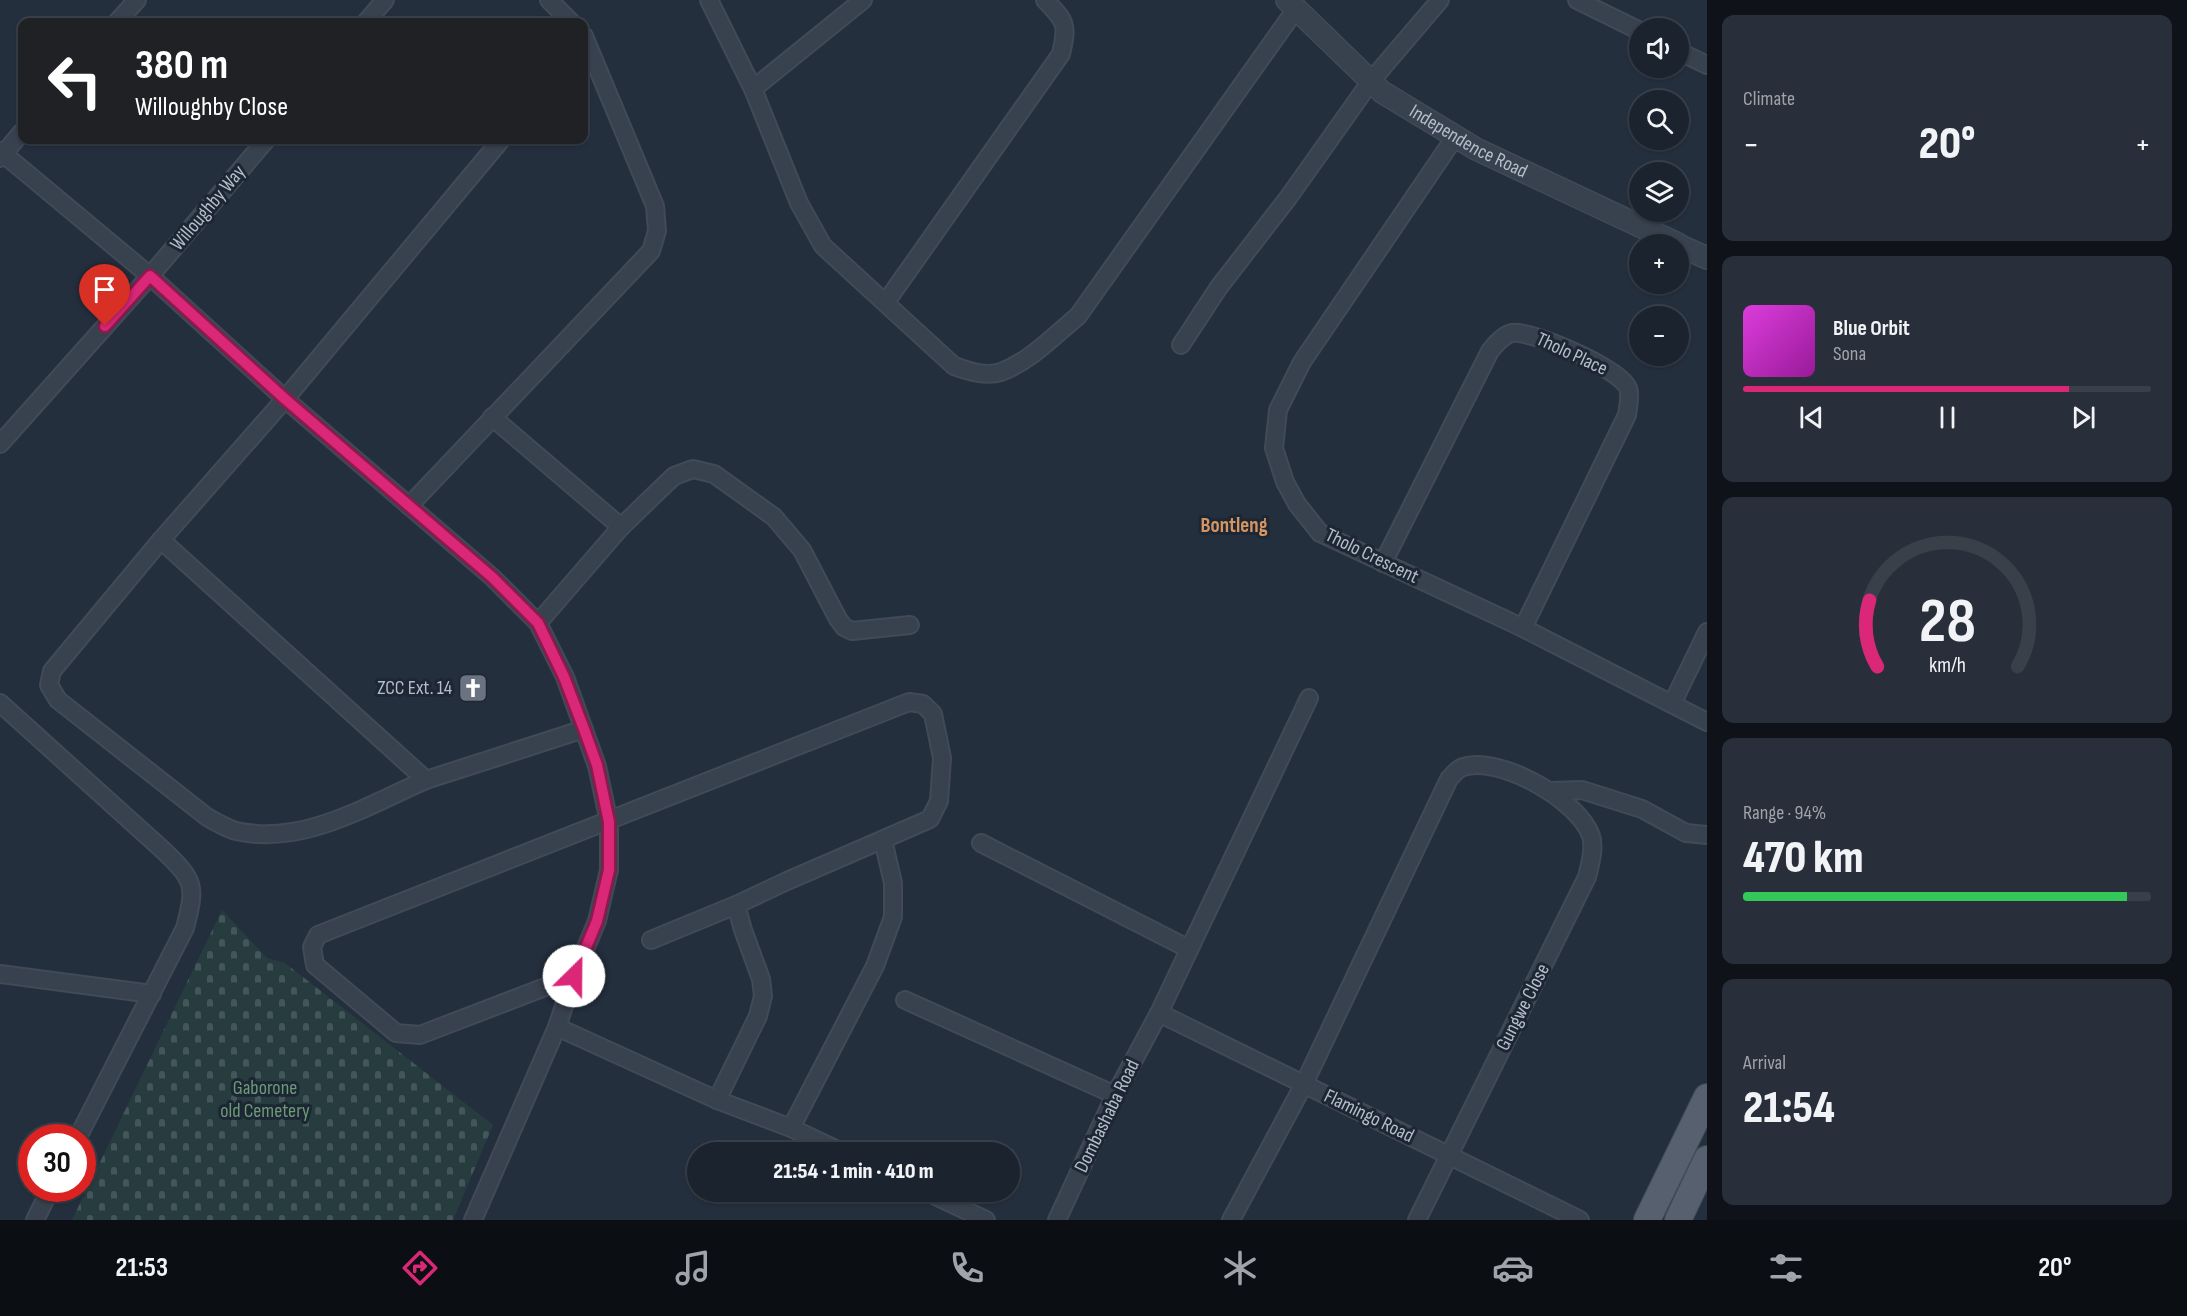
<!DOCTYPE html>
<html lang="en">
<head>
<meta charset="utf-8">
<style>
  body { margin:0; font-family:"Sofia Sans Condensed",sans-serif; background:#282f3a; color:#f1f3f6; height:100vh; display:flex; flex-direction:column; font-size:22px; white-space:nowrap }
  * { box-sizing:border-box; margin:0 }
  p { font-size:20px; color:#a0a4aa }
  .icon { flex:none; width:33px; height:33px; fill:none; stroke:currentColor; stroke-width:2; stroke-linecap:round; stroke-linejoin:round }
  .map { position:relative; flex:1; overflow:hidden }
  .drawer { display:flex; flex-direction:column; gap:15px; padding:15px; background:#0f1319; width:480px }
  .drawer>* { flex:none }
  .hud { position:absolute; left:18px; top:18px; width:570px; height:126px; border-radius:12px; box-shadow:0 2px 4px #0004,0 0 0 2px #39404a; background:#202124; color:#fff; overflow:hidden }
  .fabs { position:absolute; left:1629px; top:18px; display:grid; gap:12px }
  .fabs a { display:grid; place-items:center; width:60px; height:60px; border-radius:50%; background:#1b232e; box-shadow:0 2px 4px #0004,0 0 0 2px #39404a; font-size:30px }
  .speed { position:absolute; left:18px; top:1124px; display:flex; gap:12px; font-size:30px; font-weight:700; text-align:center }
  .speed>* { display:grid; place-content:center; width:78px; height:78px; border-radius:50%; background:#1b232e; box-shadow:0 2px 4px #0004,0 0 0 2px #39404a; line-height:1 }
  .speed .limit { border:9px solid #d22; background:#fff; color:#111 }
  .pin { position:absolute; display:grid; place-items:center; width:51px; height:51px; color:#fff; margin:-62px -26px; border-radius:50% 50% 50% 0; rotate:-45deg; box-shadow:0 0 6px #0007 }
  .pin .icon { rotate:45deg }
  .me { position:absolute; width:66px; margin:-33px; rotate:23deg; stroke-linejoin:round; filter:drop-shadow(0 0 4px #0008) }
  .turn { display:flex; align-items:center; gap:21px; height:126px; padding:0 18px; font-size:27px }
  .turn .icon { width:78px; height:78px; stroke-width:2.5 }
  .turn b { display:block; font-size:42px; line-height:51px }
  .big { font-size:45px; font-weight:800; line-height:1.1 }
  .drawer .card { flex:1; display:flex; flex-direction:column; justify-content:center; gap:9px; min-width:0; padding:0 21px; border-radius:12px; background:#282f3a }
  .drawer .dial { align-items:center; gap:0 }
  .dial svg { height:156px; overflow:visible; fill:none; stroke:#39404a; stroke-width:7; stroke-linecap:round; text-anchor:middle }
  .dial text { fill:#f1f3f6; stroke:none }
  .song { display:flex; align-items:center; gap:18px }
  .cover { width:72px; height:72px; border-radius:9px; background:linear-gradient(135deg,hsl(300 70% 55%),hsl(300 70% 35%)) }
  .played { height:6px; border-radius:3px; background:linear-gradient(90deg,#db2777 80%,#39404a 80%) }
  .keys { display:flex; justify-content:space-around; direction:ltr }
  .heat { display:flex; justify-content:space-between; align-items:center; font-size:33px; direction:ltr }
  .charge { height:9px; border-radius:4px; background:linear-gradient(90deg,#34c759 94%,#39404a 0) }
  .trip { position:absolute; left:687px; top:1142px; width:333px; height:60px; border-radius:30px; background:#1b232e; box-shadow:0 2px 4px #0004,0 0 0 2px #39404a; font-weight:800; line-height:60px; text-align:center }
  .menu { display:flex; height:96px; justify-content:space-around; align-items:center; background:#0b0e12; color:#a0a4aa }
  .menu .icon { width:42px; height:42px }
  .menu .on { color:#db2777 }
  .menu b { font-size:27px; color:#f1f3f6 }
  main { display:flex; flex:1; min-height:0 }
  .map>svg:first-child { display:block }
  .cemetery { fill:url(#cemetery-stones) }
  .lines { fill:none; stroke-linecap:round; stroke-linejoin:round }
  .minor-casing { stroke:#414a57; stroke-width:20 }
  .tertiary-casing { stroke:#414a57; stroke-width:24 }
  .primary-casing { stroke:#414a57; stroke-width:28 }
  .minor { stroke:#38414e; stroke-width:16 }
  .tertiary { stroke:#38414e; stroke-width:21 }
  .primary { stroke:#56606e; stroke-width:26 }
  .route-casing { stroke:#8e194d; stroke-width:15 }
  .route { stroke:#db2777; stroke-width:10 }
  .labels { text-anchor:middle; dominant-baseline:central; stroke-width:6; stroke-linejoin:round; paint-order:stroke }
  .street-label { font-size:20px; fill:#b4bcc9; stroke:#1d2633 }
  .poi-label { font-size:20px; fill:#b4bcc9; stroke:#1d2633; text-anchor:end }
  .park-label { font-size:20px; fill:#6b9a76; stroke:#1d2633 }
  .neighbourhood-label { font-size:21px; font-weight:bold; fill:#d59563; stroke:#1d2633 }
</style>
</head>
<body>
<main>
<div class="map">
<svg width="1707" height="1220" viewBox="0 0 1707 1220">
  <defs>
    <pattern id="cemetery-stones" width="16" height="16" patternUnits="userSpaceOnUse" patternTransform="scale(1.5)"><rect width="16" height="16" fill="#263c3f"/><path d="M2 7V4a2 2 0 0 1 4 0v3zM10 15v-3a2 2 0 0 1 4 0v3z" fill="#435659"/></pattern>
  </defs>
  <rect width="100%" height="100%" fill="#242f3e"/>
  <path class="cemetery" d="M222 910 267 958 285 963 493 1125 453 1220H72Z"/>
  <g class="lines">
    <g class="minor-casing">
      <g id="minor">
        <path d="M549 0 571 22"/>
        <path d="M709 0 753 89 799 203 823 246 954 366C968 371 986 377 1001 372 1030 361 1054 336 1078 316L1296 9"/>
        <path d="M1577 0 1640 31"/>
        <path d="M117 22 137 0"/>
        <path d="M366 22 385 0"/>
        <path d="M1678 51 1707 65"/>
        <path d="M753 89 863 0"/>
        <path d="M1455 137 1302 362 1278 410 1274 448 1285 482 1297 504 1320 533 1523 628 1707 722"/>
        <path d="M0 151 150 276 285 399 492 577 538 623 565 677 597 766 609 822V870L597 921 574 976 557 1027 473 1220"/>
        <path d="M0 158 22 132"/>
        <path d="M886 302 1061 54C1068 24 1066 22 1045 0"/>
        <path d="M1181 345 1219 287 1288 198 1371 81 1440 0"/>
        <path d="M492 417 621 527"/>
        <path d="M0 444 150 276 266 140"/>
        <path d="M409 506 651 251 657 231 655 206 584 36"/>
        <path d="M161 540 426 780 584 729"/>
        <path d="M1383 563 1490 351C1496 344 1503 335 1512 333 1532 330 1619 368 1628 388 1631 396 1628 407 1627 415L1523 628"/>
        <path d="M538 623 621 527 674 476 693 469 714 474 774 517 802 550 838 619 844 627 852 631 910 625"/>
        <path d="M0 703 164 851C195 881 196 886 185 928L78 1137"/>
        <path d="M1672 704 1707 632"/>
        <path d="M426 780C366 806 303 846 236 831 226 828 216 822 207 817L58 700 49 685 52 671 161 540 285 399 501 140"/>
        <path d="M1550 791 1582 790 1642 809 1686 833 1707 835"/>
        <path d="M981 843 1189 949"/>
        <path d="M0 974 152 994"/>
        <path d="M574 976 420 1035 396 1033 315 965 312 947 318 935 909 702 923 704 933 714 942 758 939 801 930 819 787 881 736 905 651 940"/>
        <path d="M905 1000 1115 1095"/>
        <path d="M1159 1013 1580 1220"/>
        <path d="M557 1027 717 1100 791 1128 842 1152"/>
        <path d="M717 1100 758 1016 763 996 761 979 743 930 736 905"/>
        <path d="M791 1128 875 966 893 917V883L883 840"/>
        <path d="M925 1191 986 1220"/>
        <path d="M35 1220 51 1188"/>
        <path d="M1057 1220 1115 1095 1159 1013 1309 698"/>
        <path d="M1231 1220 1304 1084 1449 779C1453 775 1457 769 1463 767 1499 755 1579 800 1591 836 1595 848 1590 865 1587 877L1417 1220"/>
      </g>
    </g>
    <g class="tertiary-casing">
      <g id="tertiary">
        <path id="s1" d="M1287 0 1382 92 1476 149 1678 244"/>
        <path d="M1678 245 1707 258"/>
      </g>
    </g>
    <g class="primary-casing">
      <g id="primary">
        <path d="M1647 1220 1707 1097"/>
        <path d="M1678 1220 1707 1159"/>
      </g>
    </g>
    <use href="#minor" class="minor"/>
    <use href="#tertiary" class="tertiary"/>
    <use href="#primary" class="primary"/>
  </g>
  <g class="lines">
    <g class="route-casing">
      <path id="route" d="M105 326 150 276 285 399 492 577 538 623 564 677 584 729 597 765 609 822V870L597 921 574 976"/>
    </g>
    <use href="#route" class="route"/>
  </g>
  <defs>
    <g id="church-square" transform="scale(1.5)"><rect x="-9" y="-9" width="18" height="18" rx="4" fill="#6b7280" stroke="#1d2633"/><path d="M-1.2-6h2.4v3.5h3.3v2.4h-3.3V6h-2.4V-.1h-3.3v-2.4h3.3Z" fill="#fff"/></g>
  </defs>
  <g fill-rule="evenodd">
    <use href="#church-square" x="473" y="688"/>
  </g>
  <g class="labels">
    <g class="street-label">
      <text stroke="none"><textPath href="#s1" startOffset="232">Independence Road</textPath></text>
      <text transform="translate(208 208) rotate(-50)">Willoughby Way</text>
      <text transform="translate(1572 354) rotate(25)">Tholo Place</text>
      <text transform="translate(1372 556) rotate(26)">Tholo Crescent</text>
      <text transform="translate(1523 1007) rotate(-63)">Gungwe Close</text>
      <text transform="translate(1107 1116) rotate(-64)">Dombashaba Road</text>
      <text transform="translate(1369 1116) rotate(26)">Flamingo Road</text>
    </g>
    <g class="poi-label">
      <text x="452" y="688">ZCC Ext. 14</text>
    </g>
    <g class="park-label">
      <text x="265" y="1088">Gaborone<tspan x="265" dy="23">old Cemetery</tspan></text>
    </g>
    <g class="neighbourhood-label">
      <text x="1234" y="525">Bontleng</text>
    </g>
  </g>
</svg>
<div class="fabs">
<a><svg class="icon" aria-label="sound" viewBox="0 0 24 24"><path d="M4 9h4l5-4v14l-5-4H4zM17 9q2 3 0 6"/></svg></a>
<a><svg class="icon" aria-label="search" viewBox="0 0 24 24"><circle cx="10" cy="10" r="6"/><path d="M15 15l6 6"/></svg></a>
<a><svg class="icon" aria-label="layers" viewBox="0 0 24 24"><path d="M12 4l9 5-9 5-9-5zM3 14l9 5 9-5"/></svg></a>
<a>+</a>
<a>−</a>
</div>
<div class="speed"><div class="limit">30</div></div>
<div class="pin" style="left:105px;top:326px;background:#d93025"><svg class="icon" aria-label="arrive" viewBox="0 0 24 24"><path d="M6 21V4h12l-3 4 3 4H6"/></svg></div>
<svg class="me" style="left:574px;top:976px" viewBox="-20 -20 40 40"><circle r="19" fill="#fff"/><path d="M0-13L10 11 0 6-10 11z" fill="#db2777"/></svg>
<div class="trip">21:54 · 1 min · 410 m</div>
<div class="hud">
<div class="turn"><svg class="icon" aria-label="left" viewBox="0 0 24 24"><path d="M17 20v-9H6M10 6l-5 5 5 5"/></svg><div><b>380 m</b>Willoughby Close</div></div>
</div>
</div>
<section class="drawer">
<div class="card"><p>Climate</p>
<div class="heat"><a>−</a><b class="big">20°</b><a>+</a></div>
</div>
<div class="card">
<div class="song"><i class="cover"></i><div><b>Blue Orbit</b><p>Sona</p></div></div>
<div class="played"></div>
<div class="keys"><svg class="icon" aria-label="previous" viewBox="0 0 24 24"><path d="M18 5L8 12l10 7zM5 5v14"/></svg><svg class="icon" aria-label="pause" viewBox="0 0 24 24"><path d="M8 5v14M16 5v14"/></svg><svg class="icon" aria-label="next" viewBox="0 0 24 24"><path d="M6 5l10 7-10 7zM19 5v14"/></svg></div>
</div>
<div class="card dial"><svg viewBox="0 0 100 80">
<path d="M14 69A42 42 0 1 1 86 69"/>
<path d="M14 69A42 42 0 0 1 10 35" stroke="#db2777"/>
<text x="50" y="56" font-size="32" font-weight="700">28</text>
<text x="50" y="72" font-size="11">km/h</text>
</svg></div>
<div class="card"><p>Range · 94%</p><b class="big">470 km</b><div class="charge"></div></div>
<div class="card"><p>Arrival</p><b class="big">21:54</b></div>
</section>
</main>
<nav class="menu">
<b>21:53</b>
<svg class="icon on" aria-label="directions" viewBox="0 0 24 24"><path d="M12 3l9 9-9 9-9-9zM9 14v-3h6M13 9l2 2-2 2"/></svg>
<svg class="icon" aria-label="music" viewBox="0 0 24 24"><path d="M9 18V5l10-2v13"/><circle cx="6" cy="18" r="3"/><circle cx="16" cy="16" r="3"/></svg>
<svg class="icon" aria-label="phone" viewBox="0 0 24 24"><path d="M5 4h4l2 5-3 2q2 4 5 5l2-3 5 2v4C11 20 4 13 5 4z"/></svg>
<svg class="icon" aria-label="climate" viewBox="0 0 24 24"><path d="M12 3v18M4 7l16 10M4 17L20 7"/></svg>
<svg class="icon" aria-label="car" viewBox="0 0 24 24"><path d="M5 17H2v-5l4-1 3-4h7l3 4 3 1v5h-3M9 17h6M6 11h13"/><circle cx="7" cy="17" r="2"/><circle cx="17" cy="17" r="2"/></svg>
<svg class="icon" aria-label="filters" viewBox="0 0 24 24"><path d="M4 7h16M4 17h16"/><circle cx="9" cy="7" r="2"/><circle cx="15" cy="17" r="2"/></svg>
<b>20°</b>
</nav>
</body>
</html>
